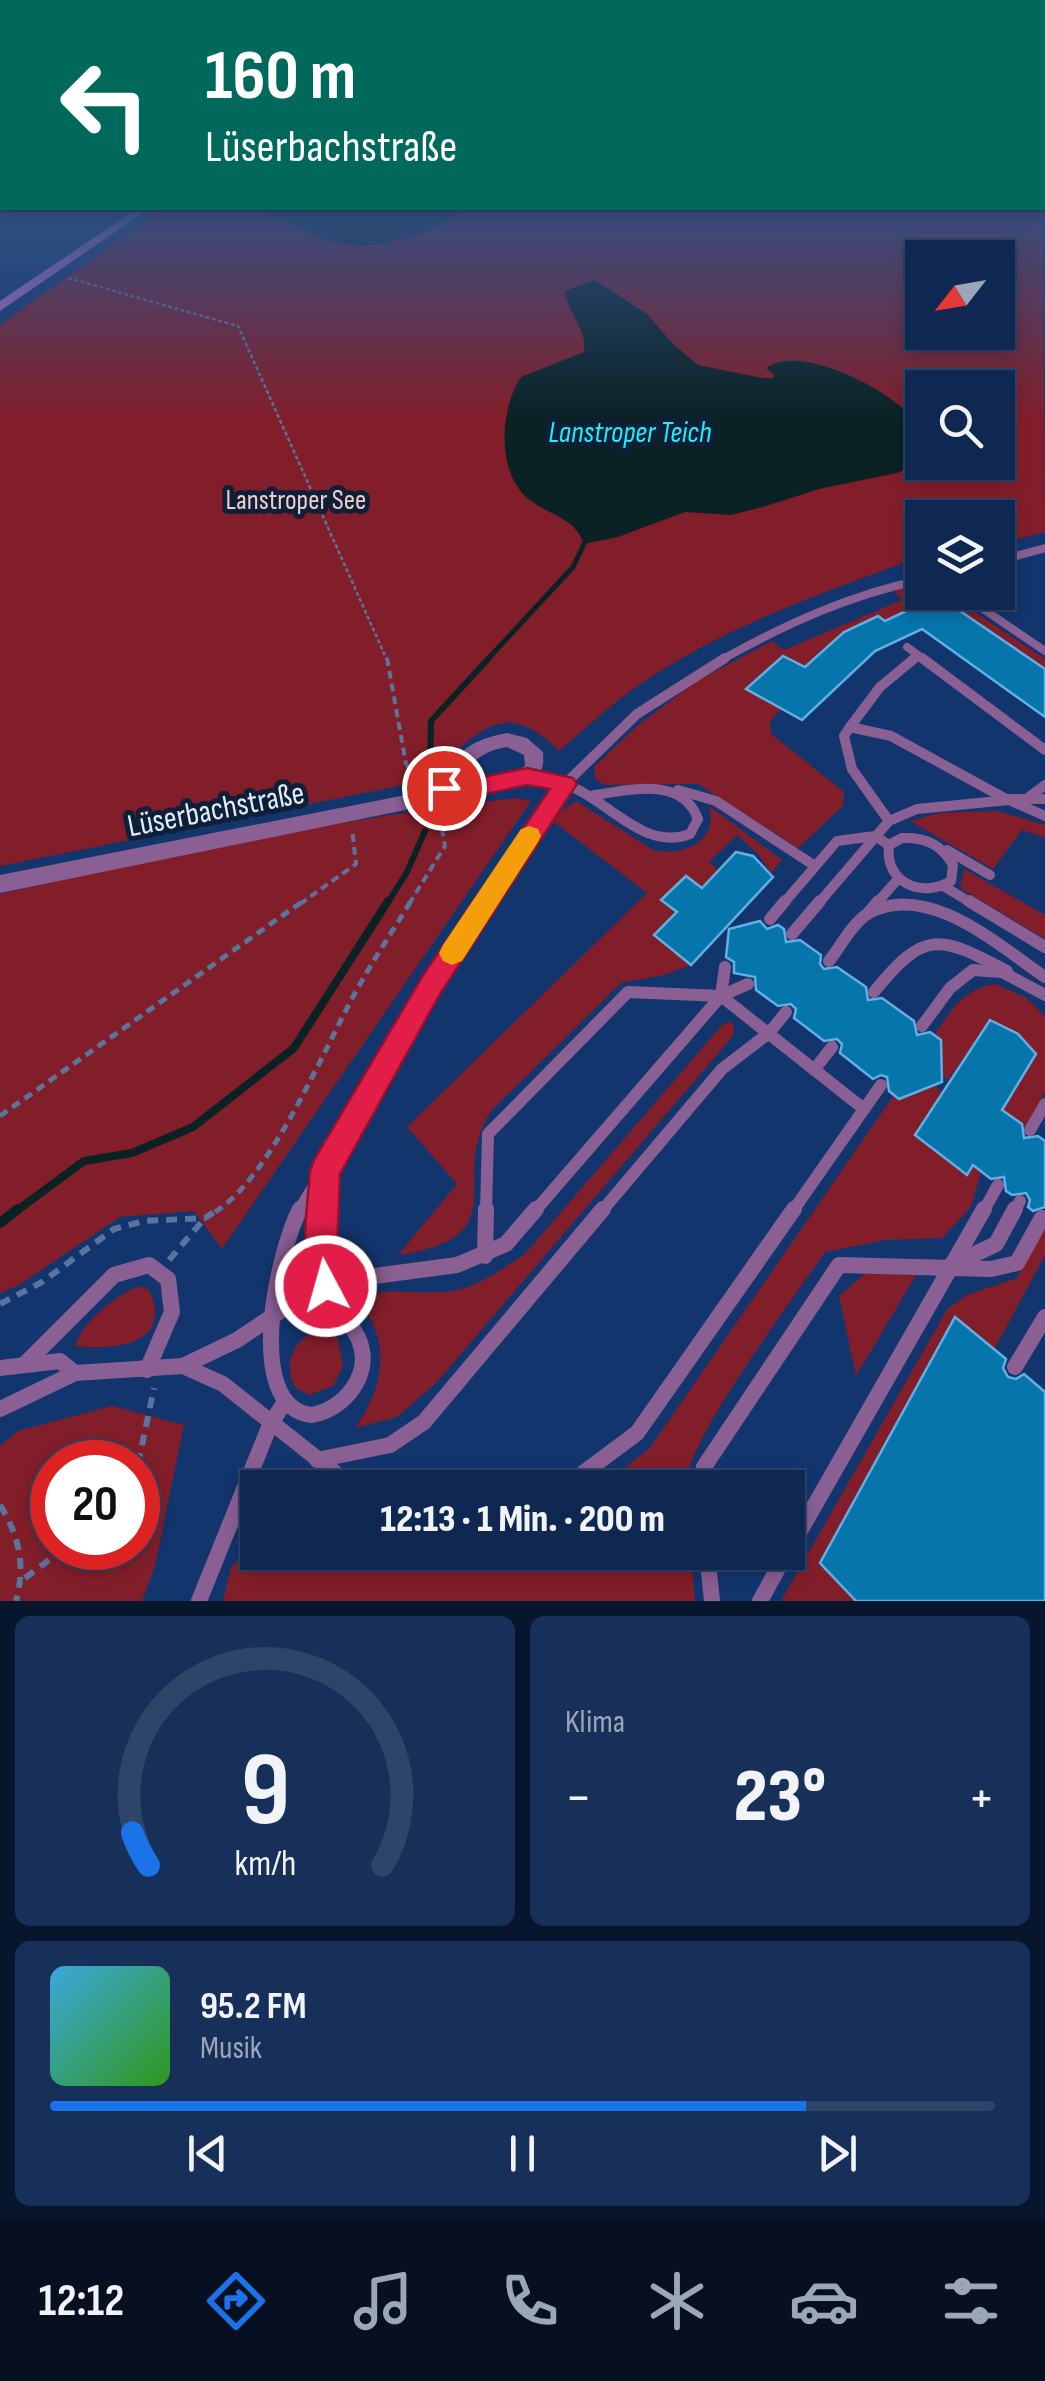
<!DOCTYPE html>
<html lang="de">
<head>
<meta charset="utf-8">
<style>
  body { margin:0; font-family:"Sofia Sans Condensed",sans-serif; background:#173059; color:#f1f3f6; height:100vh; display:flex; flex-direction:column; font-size:38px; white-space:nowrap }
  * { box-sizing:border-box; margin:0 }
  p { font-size:32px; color:#9ba6b8 }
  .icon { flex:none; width:55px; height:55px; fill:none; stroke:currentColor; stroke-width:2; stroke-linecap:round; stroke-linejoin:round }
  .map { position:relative; height:1601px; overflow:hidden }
  .drawer { display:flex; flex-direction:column; gap:15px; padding:15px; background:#08162d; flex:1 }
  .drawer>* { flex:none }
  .banner { position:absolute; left:0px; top:0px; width:1045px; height:210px; box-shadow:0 5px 15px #0003,0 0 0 2px #2e4469; background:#00695c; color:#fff; overflow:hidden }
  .needle { width:65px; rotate:239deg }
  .tools { position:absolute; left:905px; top:240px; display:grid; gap:20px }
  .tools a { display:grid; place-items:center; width:110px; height:110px; border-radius:0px; background:#0e2852; box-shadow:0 5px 15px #0003,0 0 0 2px #2e4469; font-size:50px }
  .speed { position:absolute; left:30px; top:1440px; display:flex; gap:20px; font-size:50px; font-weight:700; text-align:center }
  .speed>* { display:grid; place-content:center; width:130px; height:130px; border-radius:50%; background:#0e2852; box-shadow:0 5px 15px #0003,0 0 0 2px #2e4469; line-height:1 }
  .speed .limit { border:15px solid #d22; background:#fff; color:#111 }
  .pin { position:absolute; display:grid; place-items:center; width:85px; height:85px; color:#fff; margin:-42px; border:5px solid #fff; border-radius:50%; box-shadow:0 2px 10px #0007 }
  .me { position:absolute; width:110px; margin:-55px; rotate:354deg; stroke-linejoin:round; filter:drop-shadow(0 0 8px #0008) }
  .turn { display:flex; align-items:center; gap:35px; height:210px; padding:0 40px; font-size:45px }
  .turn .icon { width:130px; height:130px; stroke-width:2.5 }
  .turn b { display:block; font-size:70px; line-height:85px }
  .big { font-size:75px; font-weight:800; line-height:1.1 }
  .drawer .card { flex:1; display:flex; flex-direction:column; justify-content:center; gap:15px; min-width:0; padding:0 35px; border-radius:15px; background:#173059 }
  .drawer .dial { align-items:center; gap:0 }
  .dial svg { height:260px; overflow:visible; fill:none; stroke:#2e4469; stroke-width:7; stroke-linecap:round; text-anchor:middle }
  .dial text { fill:#f1f3f6; stroke:none }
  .song { display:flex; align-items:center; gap:30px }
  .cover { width:120px; height:120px; border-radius:15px; background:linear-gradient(135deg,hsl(200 70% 55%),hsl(110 70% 35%)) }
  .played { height:10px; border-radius:5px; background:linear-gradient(90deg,#1a73e8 80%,#2e4469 80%) }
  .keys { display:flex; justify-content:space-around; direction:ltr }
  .heat { display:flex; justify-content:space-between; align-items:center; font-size:55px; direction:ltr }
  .drawer .tiles { flex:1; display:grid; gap:15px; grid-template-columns:1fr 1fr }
  .card:last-child { grid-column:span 2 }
  .trip { position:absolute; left:240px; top:1470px; width:565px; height:100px; border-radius:0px; background:#0e2852; box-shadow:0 5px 15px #0003,0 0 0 2px #2e4469; font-weight:800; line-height:100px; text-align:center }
  .dock { display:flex; height:160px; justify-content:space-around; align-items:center; background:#061021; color:#9ba6b8 }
  .dock .icon { width:70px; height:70px }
  .dock .selected { color:#1a73e8 }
  .dock b { font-size:45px; color:#f1f3f6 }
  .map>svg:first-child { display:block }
  .green { fill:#821e29; fill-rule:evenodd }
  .water { fill:#0a2224 }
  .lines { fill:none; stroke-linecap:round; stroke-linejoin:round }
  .stream-far3 { stroke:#0a2224; stroke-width:5 }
  .stream-far2 { stroke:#0a2224; stroke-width:6 }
  .stream-far1 { stroke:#0a2224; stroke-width:8 }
  .stream { stroke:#0a2224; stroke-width:10 }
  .building { fill:#0675ac; stroke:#62afe3; stroke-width:2.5 }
  .path-far3 { stroke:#5a749e; stroke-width:2.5; stroke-dasharray:4 2.5; stroke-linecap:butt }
  .path-far2 { stroke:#5a749e; stroke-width:4; stroke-dasharray:8 5; stroke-linecap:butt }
  .path-far1 { stroke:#5a749e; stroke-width:5; stroke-dasharray:9 6; stroke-linecap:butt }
  .path { stroke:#5a749e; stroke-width:6; stroke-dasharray:11 8; stroke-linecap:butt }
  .service-far3 { stroke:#8a5f94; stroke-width:8 }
  .service-far2 { stroke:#8a5f94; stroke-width:10 }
  .service-far1 { stroke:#8a5f94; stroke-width:12 }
  .service { stroke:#8a5f94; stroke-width:16 }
  .minor { fill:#8a5f94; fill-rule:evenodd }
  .secondary { fill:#b872c8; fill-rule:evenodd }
  .route { fill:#e11d48; stroke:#92132f; stroke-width:2.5 }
  .slow { fill:#f59e0b }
  .labels { text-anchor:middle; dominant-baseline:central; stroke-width:10; stroke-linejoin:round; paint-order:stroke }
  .far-park-label { font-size:28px; fill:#eececd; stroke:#0f1f38 }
  .far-water-label { font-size:30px; font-style:italic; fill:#1bf0f9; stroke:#0f1f38 }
  .street-label { font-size:32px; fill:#e2ebf9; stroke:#0f1f38 }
</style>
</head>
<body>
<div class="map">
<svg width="1045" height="1601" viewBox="0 0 1045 1601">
  <rect width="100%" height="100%" fill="#12356e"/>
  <g class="green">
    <path d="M1043 195 1045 532 998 544V518H922V556C825 592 722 627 636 687 609 706 584 730 559 751 494 684 469 753 414 783L0 866V325L163 208H1042ZM922 258H998V332H922ZM922 388H998V462H922Z"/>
    <path d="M909 585H922V592L952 597 1045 659V669L938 596 886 621 878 616 843 632 818 655 854 672 838 685 783 656 747 689 781 709 770 721 771 734 844 792 843 806 798 848 698 784 605 785 595 779 594 767 637 726 697 681 772 641 784 650 902 600 894 591Z"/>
    <path d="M517 798 531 801 222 1249 194 1211 120 1217 19 1285 0 1293V894C170 854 343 818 517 798Z"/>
    <path d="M576 801 653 850C683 857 719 841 709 806L782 860 771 873 759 855 737 835 709 862 719 870 702 888 686 876 662 901 677 912 654 936 691 965 664 975 621 983 492 1110C445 1176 522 1237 398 1255L457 1184 407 1127 647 893 550 819Z"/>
    <path d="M998 811 1045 825V838L1022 830 993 869 910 821 939 813Z"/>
    <path d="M964 869 1045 915V939L960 888Z"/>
    <path d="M995 984 1025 997 1045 1016V1092L1025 1126 1016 1120 998 1117 1031 1050 1018 1034 990 1021 948 1080 942 1075 941 1040 934 1035C952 1010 963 989 995 984Z"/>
    <path d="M729 1022 734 1024 733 1036 436 1383 397 1417 355 1428C385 1386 392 1340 357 1299 385 1285 422 1296 453 1291 480 1286 502 1269 525 1254L722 1025Z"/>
    <path d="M934 1085 941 1091 938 1101 995 1129 970 1208 942 1238 886 1240 825 1252C796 1295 683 1444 686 1487L598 1488 649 1449 894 1095 899 1099Z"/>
    <path d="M1045 1226V1255L994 1350 955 1317 820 1562 856 1601H781L948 1308 969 1294 1017 1278Z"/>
    <path d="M866 1273 916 1275 856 1376 839 1296Z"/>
    <path d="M139 1286 149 1290C175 1344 113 1351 75 1346 82 1322 116 1295 139 1286Z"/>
    <path d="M315 1331 332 1334 338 1339 343 1367 333 1386 309 1395 295 1387C283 1364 293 1341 315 1331Z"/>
    <path d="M112 1406 184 1425 155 1566 142 1601H0V1446L18 1431ZM52 1462H138V1548H52Z"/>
    <path d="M257 1537 258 1552 691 1553 695 1601H223L231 1568Z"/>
  </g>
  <g class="water">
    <path d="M265 208H474C428 233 380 256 327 240 307 233 289 222 269 216Z"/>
    <path d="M595 280 647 314 673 344 698 365 762 378H773L774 374 766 368C800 341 905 395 921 430 924 439 923 451 922 461L897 473 819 489 766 506 731 515 685 512 618 537 584 544C574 517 553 517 531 501 496 476 499 410 521 377L584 352C587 328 568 314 565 291Z"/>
  </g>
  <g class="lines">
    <path class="stream-far3" d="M487 660 573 567 584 544"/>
    <g class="stream-far2">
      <path d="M430 771 431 721 489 658"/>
      <path d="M387 904 407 872 425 831"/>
    </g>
    <path class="stream-far1" d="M15 1212 84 1161 132 1153 193 1127 294 1048 388 901"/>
    <path class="stream" d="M0 1223 18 1209"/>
  </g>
  <g class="building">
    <path d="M938 596 1045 669V717L922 629 875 651 802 720 746 689 783 656 805 667 844 632 878 616 885 621Z"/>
    <path d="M736 852 753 856 773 877 691 965 654 935 677 912 661 900 686 876 702 888Z"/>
    <path d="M760 921 767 929 778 925 784 929 786 942 800 940 821 955 820 964 824 969 837 967 866 987 868 1000 882 998 914 1021 917 1035 930 1032 941 1040 942 1082 899 1099 889 1091 887 1077 881 1075 873 1079 840 1053 842 1044 837 1039 824 1041 794 1018 796 1009 791 1004 778 1006 756 990 755 977 734 973V962L726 957 729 929Z"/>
    <path d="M990 1020 1018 1034 1036 1054 1002 1110 1022 1124 1024 1138 1038 1136 1045 1141V1207L1033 1211 1028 1207 1030 1200 1026 1193 1012 1195 1006 1191 1004 1177 991 1179 973 1165 967 1175 915 1135Z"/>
    <path d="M955 1317 1006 1359 1003 1368 1008 1377 1016 1379 1024 1374 1045 1392V1601H856L820 1563Z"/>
  </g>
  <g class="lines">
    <path class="path-far3" d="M68 278 238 326 387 660"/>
    <g class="path-far2">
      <path d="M387 658 406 764 421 780"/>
      <path d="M300 904 356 864 352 829"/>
      <path d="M409 904 445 846 439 812"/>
    </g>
    <g class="path-far1">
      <path d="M0 1116 303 901"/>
      <path d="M215 1212C271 1177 322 1053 355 993 372 962 392 932 411 901"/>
    </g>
    <g class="path">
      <path d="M169 1260 205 1218"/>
      <path d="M0 1304 42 1282 114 1229 144 1221 205 1218 219 1209"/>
      <path d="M138 1464 154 1388"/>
      <path d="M0 1505C19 1536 26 1565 16 1601"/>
      <path d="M25 1578 65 1548"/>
    </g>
    <g class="service-far3">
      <path d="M998 561 1045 548"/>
      <path d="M958 592 1045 651"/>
      <path d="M907 647 925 660"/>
      <path d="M721 660C784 625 851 594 922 580"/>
      <path d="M911 660 918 656"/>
    </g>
    <g class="service-far2">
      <path d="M922 658 1045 750"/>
      <path d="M850 727 880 687 915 658"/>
      <path d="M527 776 565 784 637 714 725 658"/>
      <path d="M678 790 716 801 815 866"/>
      <path d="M1029 797 1045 785"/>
      <path d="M889 821 852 769 844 736 850 727 891 736 1006 799H1045"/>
      <path d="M902 838C925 837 941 844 953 865L951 881C921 899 884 882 889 845Z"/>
      <path d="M947 850 990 875"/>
      <path d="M945 887 973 904"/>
      <path d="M485 904 565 784C608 799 643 852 690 834L698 819C682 776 630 790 594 795"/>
      <path d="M783 904 837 841 875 836 889 845"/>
      <path d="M818 904 889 821 917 809 1009 800 1045 816"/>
      <path d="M876 904 898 879"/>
    </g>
    <g class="service-far1">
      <path d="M969 901 1045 947"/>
      <path d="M868 913 878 901"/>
      <path d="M770 919 785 901"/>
      <path d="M792 934 820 901"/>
      <path d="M829 961C841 946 852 923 869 913 929 881 999 946 1045 977"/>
      <path d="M874 992C925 929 939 935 1007 971"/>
      <path d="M721 996 725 967"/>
      <path d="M922 1026 950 988 973 970 1002 972 1045 995"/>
      <path d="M814 1070 832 1047"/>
      <path d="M1030 1130 1045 1104"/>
      <path d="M298 1212 487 901"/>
      <path d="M321 1212 325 1171"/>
      <path d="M486 1212 488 1134 628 992 721 996 864 1109"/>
      <path d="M534 1212 721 996 748 984"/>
      <path d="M601 1212 722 1069 769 1033 786 1012"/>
      <path d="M792 1212 881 1085"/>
      <path d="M983 1212 998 1185"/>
      <path d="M1014 1212 1020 1201"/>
    </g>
    <g class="service">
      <path d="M300 1209C278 1251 242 1408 312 1415 345 1409 373 1374 359 1340 351 1321 333 1307 327 1287 319 1262 320 1235 322 1209"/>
      <path d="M485 1256 486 1209"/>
      <path d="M950 1266 996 1244 1015 1209"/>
      <path d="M26 1363 114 1275 149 1265 168 1279 172 1312 147 1370"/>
      <path d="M183 1366 223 1384 339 1476 364 1488"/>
      <path d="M1015 1367 1045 1317"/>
      <path d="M0 1368 60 1361 75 1373"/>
      <path d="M0 1409 75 1373 183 1366 237 1340 309 1292 367 1277 457 1265 506 1244 536 1209"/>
      <path d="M317 1460 390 1445 424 1422 603 1209"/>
      <path d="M550 1488 578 1477 637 1433 794 1209"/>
      <path d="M700 1488 704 1467 839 1265 991 1269 1017 1263 1042 1218"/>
      <path d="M707 1552 712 1601"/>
      <path d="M788 1552 984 1209"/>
      <path d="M199 1601 270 1425 284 1403"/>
      <path d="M760 1601 787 1552"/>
    </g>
    <path class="minor" d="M507 733 527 738 543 752C545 773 538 781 517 787L0 893V875L436 789C447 756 474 738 507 733ZM507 747 524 755 525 766 512 774 457 784C467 764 484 750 507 747Z"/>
    <path class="secondary" d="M138 208H150L0 311V301Z"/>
  </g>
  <linearGradient id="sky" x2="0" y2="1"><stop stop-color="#0a1d3c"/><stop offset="0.47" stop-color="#335184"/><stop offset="1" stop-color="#335184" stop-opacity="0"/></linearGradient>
  <rect width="1045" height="419" fill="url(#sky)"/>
  <path class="route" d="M527 768 573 778 577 784 440 994 340 1174 337 1250 343 1286 338 1298 326 1303 315 1298C298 1259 307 1213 310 1171L314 1160 422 977 550 789 527 785 444 803 436 800 433 788 444 779 453 783Z"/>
  <path class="slow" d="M529 826 538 829 541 836 538 842 462 961 452 965 443 961 439 953 443 945 521 829Z"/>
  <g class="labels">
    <g class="far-park-label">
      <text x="296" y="500">Lanstroper See</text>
    </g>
    <g class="far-water-label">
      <text x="630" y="433">Lanstroper Teich</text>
    </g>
    <g class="street-label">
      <text transform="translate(216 810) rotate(-11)">Lüserbachstraße</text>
    </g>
  </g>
</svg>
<div class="tools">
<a><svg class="needle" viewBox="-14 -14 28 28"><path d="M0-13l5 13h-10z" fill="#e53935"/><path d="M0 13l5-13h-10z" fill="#9ba6b8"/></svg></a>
<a><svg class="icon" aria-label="search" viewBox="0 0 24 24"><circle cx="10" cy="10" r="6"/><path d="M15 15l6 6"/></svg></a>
<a><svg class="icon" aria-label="layers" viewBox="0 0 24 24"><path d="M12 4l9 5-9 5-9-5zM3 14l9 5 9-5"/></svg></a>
</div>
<div class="speed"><div class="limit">20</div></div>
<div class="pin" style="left:444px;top:788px;background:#d93025"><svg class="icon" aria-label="arrive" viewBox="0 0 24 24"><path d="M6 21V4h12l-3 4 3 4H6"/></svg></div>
<svg class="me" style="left:326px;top:1286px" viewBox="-20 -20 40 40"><circle r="17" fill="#e11d48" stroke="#fff" stroke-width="3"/><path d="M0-11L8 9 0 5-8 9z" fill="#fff"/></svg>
<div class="trip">12:13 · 1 Min. · 200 m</div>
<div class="banner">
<div class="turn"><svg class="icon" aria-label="left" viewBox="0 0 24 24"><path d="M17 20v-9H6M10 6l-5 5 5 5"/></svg><div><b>160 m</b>Lüserbachstraße</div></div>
</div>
</div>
<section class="drawer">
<div class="tiles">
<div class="card dial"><svg viewBox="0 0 100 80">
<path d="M14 69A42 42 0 1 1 86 69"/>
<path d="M14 69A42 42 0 0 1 9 59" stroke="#1a73e8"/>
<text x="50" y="56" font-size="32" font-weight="700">9</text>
<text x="50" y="72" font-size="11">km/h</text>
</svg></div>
<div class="card"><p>Klima</p>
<div class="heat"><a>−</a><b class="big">23°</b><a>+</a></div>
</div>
<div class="card">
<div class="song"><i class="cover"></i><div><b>95.2 FM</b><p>Musik</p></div></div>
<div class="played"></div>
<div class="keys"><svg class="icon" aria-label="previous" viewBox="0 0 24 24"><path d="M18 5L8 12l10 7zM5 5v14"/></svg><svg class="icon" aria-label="pause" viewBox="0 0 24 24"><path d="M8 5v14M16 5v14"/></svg><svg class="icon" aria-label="next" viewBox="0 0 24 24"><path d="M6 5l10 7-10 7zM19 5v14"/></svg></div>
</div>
</div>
</section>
<nav class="dock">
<b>12:12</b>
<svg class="icon selected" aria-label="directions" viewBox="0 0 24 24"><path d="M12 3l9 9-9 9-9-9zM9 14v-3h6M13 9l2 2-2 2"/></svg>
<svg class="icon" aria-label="music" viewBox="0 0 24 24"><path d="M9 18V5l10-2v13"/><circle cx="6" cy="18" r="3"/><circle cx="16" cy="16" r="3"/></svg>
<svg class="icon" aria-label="phone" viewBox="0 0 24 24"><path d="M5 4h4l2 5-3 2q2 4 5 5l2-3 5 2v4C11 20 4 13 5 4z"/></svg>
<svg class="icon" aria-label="climate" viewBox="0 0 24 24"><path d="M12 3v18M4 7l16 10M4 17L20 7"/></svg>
<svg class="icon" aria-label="car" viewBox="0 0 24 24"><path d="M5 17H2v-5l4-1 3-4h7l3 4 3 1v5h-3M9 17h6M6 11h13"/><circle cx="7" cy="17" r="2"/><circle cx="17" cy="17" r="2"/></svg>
<svg class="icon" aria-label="filters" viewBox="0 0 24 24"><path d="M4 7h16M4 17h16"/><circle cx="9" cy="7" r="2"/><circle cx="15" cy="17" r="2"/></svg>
</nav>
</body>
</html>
